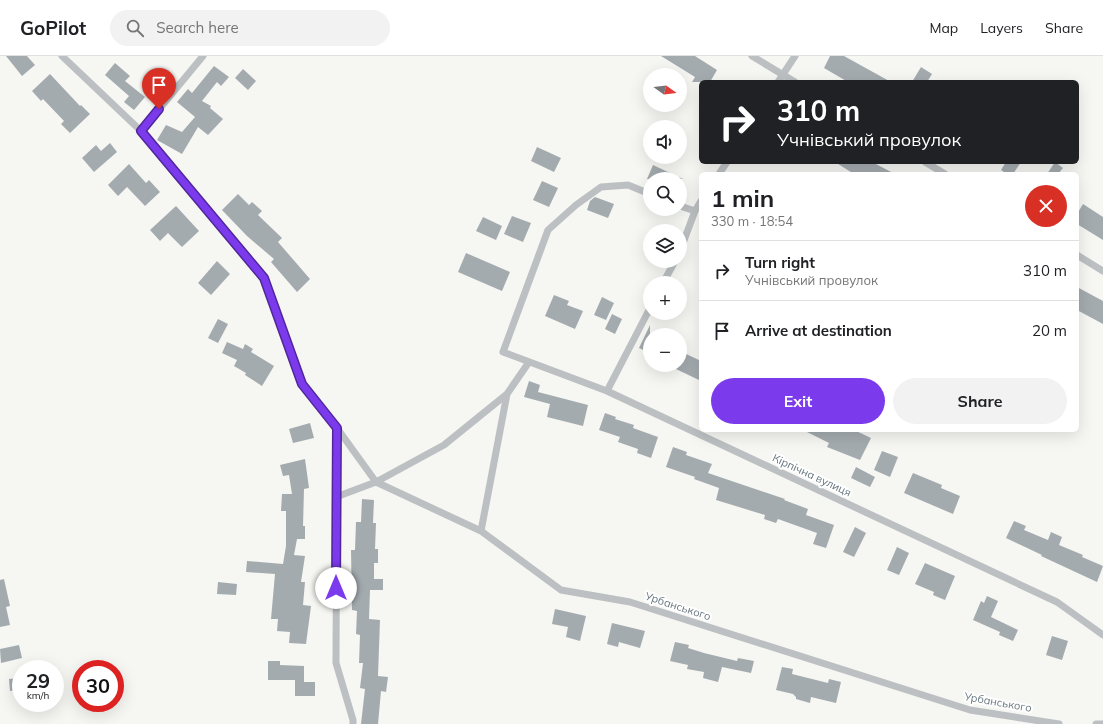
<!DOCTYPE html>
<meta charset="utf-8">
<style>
:root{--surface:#fff;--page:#f2f2f2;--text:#202124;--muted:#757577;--line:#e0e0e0;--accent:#7c3aed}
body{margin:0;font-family:Mulish,sans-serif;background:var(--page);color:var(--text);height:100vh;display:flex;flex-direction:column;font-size:15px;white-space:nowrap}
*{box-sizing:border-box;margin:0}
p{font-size:13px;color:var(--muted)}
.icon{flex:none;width:22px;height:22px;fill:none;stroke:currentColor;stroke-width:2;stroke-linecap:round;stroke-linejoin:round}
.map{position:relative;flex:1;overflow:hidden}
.sheet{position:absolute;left:699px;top:116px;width:380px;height:260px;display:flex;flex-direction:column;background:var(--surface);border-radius:6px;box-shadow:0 4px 16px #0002}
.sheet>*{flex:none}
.top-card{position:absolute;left:699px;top:24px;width:380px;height:84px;border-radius:6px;box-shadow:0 4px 16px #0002;background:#202124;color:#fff;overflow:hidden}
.needle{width:26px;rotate:105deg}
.tools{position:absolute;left:643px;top:12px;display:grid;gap:8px}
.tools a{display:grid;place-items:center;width:44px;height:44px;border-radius:50%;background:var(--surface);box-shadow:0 4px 16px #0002;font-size:20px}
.speed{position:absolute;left:12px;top:604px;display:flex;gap:8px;font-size:20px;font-weight:700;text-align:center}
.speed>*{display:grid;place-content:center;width:52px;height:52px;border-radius:50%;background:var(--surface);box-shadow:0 4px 16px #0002;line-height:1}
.speed small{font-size:10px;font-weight:400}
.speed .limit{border:6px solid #d22;background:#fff;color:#111}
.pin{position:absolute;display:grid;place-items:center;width:34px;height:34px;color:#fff;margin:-41px -17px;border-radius:50% 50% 50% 0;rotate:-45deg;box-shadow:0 0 4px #0007}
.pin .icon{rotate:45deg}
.me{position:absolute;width:44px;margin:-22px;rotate:0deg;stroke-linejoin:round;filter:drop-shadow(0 0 3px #0008)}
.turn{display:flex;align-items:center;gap:14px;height:84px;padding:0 12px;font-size:18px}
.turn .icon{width:52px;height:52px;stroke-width:2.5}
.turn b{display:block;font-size:28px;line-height:34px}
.round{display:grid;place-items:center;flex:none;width:42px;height:42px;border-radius:21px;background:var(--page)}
.summary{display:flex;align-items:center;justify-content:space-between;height:68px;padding:0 12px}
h1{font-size:24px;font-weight:700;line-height:30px}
.cta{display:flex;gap:8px;margin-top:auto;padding:8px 12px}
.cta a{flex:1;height:46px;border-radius:24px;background:var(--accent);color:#fff;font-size:16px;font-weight:700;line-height:46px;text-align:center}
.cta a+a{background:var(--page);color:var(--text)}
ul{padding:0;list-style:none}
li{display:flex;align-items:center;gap:12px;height:60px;padding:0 12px;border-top:1px solid var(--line)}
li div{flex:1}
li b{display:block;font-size:15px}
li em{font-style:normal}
header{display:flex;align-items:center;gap:24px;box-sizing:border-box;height:56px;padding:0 20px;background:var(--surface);border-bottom:1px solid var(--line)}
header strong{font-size:19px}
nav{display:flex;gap:22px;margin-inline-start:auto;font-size:14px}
.search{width:280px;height:36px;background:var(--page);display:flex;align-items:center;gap:10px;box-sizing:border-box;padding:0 14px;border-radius:22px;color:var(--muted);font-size:15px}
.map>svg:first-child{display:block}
.building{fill:#a4abaf}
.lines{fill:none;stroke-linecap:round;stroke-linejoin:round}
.minor{stroke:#bcc0c2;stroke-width:7}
.route-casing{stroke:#51269a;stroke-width:10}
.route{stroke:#7c3aed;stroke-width:7}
.labels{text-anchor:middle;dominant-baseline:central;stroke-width:4;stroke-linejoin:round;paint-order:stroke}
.street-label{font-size:11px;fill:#697880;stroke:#fff}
</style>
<header>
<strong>GoPilot</strong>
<div class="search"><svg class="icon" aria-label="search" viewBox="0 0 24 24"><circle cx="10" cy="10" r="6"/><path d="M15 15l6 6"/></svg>Search here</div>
<nav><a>Map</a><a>Layers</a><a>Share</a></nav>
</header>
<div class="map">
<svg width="1103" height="668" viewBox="0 0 1103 668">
<rect width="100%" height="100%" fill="#f6f6f3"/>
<path class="building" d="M6,0H27L35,9L22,20Z
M661,0H695L717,14L710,26H692L695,21Z
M830,0H844L891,26H848L824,12Z
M115,7L130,20L125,25L145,41L134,54L124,46L129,40L105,19Z
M214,10L229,21L221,30L217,26L202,45L211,50L210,52L223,63L208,79L198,71L182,98L157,84L166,69L182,76L195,61L177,46L188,33L192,37Z
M921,11L932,18L927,26H912Z
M243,13L256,25L248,34L235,22Z
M50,18L80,50L81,49L90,58L70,77L61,68L64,65L43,43L41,45L32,35Z
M110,87L117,96L94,116L82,102L96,89L101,95Z
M537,91L561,102L554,116L531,105Z
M835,106H872L895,118H854Z
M1006,106H1021L1013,118H1007L1001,114Z
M1055,106L1063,112L1058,118H1047Z
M129,108L146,127L149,124L160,136L145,150L127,131L118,140L108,129Z
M653,109L683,123H647Z
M542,125L558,132L549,151L533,144Z
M238,138L249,149L252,146L262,155L258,159L282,182L278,186L310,223L297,236L271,206L274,203L247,180L222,154Z
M595,141L614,148L608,162L587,154L590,145Z
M1083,148L1103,161V184L1077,168V158Z
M176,150L199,175L182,191L168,177L160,185L150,174Z
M512,160L531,167L523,186L504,178Z
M483,161L502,170L496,184L476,175Z
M466,197L510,216L502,235L458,216Z
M217,205L230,218L211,239L198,227Z
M1077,231L1103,245V268L1077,254Z
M554,239L569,245L567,249L583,255L575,273L545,260Z
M602,241L614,247L606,264L594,259Z
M612,258L622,263L615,278L605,273Z
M218,263L228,268L218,287L208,282Z
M650,269V297L639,292Z
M227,286L243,293L245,288L253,293L251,296L274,310L262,330L245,319L246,317L234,310L237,304L222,297Z
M684,297L701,305V325L676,313L680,309Z
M529,325L540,329L538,336L588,349L583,370L547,361L550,348L524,341Z
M605,357L616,361L615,363L634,369L633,372L658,381L651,402L637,397L638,393L618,386L620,381L599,374Z
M310,367L314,382L293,387L289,373Z
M803,374H854L871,382L860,404L827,391L829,387Z
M673,391L687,396L686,399L712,408L708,417L785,443L784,444L808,453L806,459L834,469L826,492L813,488L817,477L778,463L776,467L764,463L765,459L716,444L719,432L694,423L695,421L666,411Z
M882,395L898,401L890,421L874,414Z
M305,403L309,432L304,433L303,470H305V483H297L294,499L305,500L301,526H305L303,549L311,550L306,588L289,587L290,576L277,575L278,563H271L275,518L246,516L247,505L283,508L286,490V455H281L282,438H292L289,419L283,420L280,409Z
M856,411L875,421L870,431L851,422Z
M913,417L942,429L941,432L960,440L953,458L904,437Z
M362,443L374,444L373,467H376L375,493H378V507H374V523H383V534H370L369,563L380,564L378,620L388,621L386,636L381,635L378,668H361L365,633L360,632L363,607H359L360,579L356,578L357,555L352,554L351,494H355L356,466H361Z
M1014,465L1026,470L1024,474L1048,484L1051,476L1062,481L1059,489L1083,499L1082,501L1103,510L1097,526L1041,500L1042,499L1006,482Z
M855,471L866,477L854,501L843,496Z
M897,491L909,497L899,519L887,514Z
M925,507L955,520L945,544L933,539L934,536L915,528Z
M4,523L10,550L6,551L10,569L0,571V524Z
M218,526L237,528L236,539L217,538Z
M987,540L998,545L991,561L1018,574L1013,585L999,579L1000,576L973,564L981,545L984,547Z
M555,553L586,560L580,585L566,581L568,571L552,568Z
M612,567L645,575L640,592L619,586L618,591L607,588Z
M1052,580L1068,585L1062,604L1046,599Z
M675,586L689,589L688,592L704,597L737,605L738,602L754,605L751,617L722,611L718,626L703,622L704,616L687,613L688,609L670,605Z
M19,589L22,602L1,607L0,593Z
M268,605H280V609L304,610V626H315V640H295V624H268Z
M782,611L793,613L792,618L828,627L829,623L841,626L836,647L811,641L810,647L796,643V641L793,638L776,634Z
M21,622V634L10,635L9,623Z"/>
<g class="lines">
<path class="minor" d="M62,0L141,75L264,222L302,328L337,372L336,607L353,664V668
M752,0L795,26
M778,26L795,0
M141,75L203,0
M925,106L945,118
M719,118L727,106
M650,138L628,129L601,131L576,149L548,174L503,296L607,335L1057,546L1103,579
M680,150L695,155
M680,195L695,155L701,145
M1077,199L1103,215
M663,227L675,205
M607,335L650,252
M337,372L376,426L481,475L561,534L630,546L970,654L1059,668
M336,441L376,426L444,389L507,338
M481,475L507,338L529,306
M1096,668H1103"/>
</g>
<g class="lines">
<defs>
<path id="route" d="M159,53L141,75L264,222L302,328L337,372L336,532"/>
</defs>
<use href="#route" class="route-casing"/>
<use href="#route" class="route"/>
</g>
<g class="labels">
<g class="street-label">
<text transform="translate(812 419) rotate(25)">Кiрпiчна вулиця</text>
<text transform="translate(678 550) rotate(18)">Урбанського</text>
<text transform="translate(998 646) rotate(10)">Урбанського</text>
</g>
</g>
</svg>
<div class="tools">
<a><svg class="needle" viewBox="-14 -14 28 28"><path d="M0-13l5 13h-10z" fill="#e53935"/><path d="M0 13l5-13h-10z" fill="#757577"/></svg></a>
<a><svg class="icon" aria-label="sound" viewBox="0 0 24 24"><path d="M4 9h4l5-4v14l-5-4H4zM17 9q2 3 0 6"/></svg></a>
<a><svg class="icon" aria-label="search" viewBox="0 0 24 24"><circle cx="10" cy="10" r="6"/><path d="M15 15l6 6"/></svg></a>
<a><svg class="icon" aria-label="layers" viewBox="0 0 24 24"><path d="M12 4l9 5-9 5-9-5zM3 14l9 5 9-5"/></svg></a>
<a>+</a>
<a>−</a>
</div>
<div class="speed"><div>29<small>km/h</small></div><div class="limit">30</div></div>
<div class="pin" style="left:159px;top:53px;background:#d93025"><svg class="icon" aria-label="arrive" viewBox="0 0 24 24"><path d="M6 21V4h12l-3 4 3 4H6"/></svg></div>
<svg class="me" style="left:336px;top:532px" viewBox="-20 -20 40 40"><circle r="19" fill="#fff"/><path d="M0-13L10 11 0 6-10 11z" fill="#7c3aed"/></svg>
<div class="top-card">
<div class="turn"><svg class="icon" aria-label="right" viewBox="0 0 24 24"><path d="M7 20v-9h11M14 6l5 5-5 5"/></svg><div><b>310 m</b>Учнівський провулок</div></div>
</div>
<section class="sheet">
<div class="summary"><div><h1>1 min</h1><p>330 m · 18:54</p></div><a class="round" style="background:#d93025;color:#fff"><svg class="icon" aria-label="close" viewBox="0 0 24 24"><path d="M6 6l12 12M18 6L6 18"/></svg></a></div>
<ul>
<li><svg class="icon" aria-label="right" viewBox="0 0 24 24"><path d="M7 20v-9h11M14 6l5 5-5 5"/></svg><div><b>Turn right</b><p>Учнівський провулок</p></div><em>310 m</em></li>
<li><svg class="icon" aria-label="arrive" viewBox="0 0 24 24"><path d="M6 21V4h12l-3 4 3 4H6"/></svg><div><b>Arrive at destination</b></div><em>20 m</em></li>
</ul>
<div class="cta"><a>Exit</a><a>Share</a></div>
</section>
</div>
